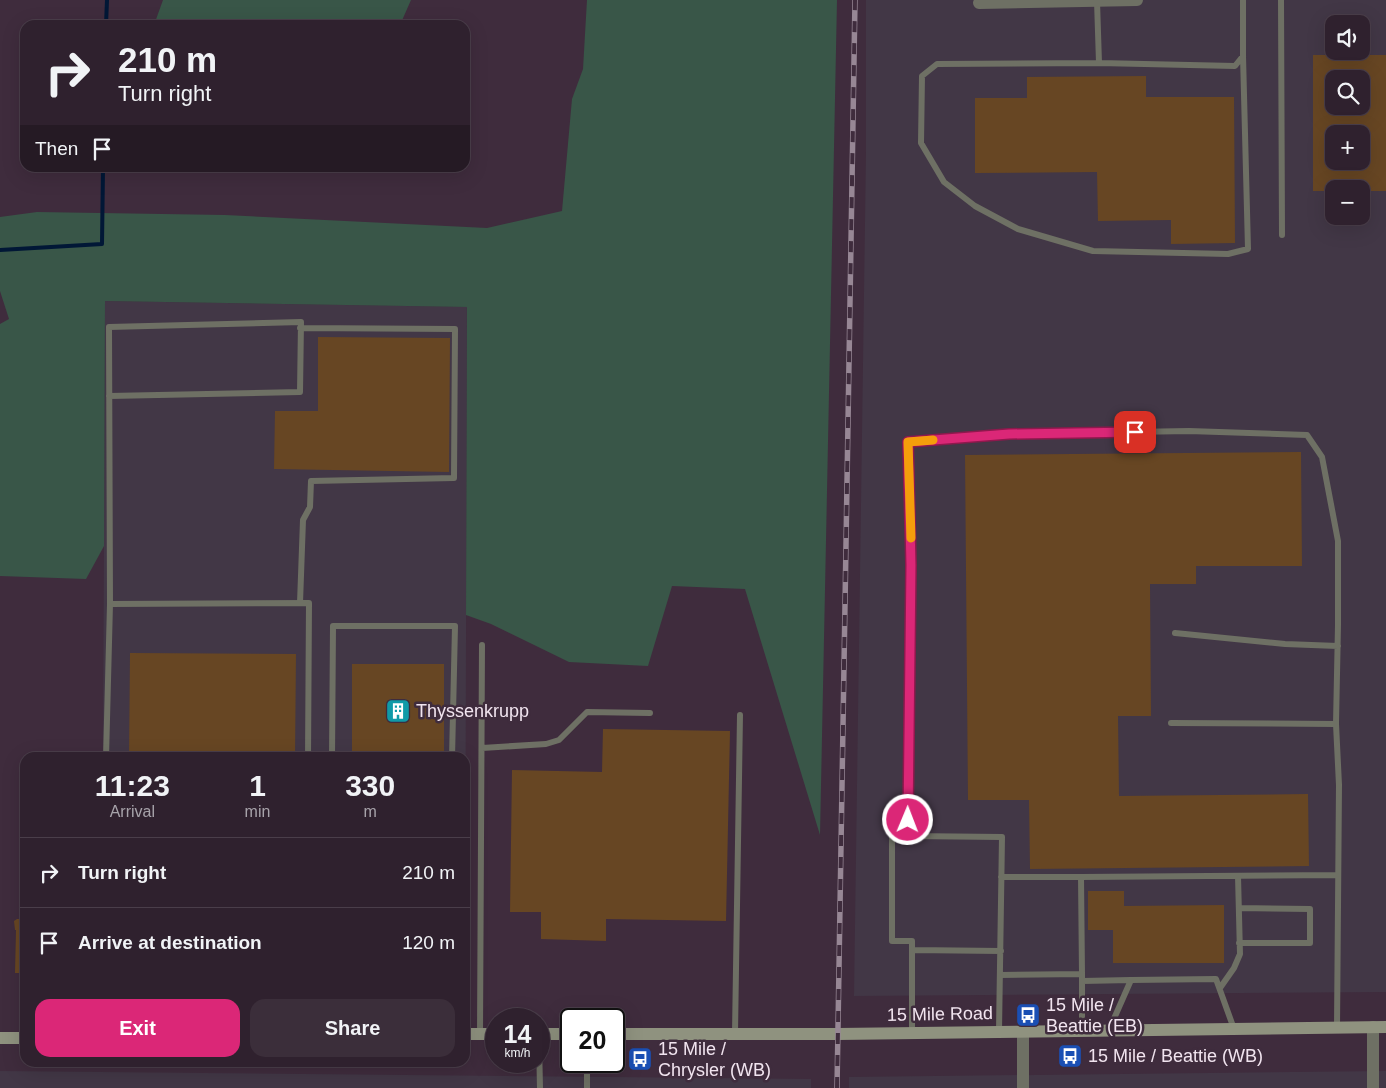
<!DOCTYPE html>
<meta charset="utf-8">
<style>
:root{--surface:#2f212e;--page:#3b2e3a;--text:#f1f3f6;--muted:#a7a3aa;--line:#4a3e4a;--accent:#db2777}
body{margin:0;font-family:Helvetica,sans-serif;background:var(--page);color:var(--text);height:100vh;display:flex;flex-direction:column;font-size:19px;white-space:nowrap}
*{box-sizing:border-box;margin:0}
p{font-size:16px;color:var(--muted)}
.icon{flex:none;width:28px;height:28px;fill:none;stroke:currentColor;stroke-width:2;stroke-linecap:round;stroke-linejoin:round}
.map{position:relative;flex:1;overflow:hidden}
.panel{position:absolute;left:20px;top:752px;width:450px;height:315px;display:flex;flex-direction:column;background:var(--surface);border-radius:15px;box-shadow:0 5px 20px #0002,0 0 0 1px var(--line)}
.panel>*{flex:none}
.guide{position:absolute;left:20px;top:20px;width:450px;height:152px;border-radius:15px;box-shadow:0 5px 20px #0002,0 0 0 1px var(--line);background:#2f212e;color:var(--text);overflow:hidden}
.controls{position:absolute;left:1325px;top:15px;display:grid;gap:10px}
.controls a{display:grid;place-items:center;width:45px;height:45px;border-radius:10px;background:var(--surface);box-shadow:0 5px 20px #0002,0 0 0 1px var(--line);font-size:25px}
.speed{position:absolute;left:485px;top:1008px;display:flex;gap:10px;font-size:25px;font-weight:700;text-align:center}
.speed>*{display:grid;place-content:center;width:65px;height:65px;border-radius:50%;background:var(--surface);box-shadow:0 5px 20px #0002,0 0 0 1px var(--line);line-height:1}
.speed small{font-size:12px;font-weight:400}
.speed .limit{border:2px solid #111;border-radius:8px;background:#fff;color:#111}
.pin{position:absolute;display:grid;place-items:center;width:42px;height:42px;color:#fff;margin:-21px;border-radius:10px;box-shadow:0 2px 8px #0006}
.me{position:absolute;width:55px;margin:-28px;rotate:1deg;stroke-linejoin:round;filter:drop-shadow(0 0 4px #0008)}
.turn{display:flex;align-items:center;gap:18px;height:105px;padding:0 15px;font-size:22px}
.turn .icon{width:65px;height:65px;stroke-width:2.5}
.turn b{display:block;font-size:35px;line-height:42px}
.then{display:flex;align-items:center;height:48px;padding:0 15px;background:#0003;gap:10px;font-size:19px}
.eta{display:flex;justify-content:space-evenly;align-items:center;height:85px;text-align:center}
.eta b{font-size:30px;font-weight:600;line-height:35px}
.primary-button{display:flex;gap:10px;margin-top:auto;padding:10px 15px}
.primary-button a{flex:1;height:58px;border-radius:15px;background:var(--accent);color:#fff;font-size:20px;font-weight:600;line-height:58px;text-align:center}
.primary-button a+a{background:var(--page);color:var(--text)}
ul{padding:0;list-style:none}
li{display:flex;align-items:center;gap:15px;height:70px;padding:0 15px;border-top:1px solid var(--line)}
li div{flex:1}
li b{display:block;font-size:19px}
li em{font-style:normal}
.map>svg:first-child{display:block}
.industrial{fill:#423746;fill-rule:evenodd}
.green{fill:#395648}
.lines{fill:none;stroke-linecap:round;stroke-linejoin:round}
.stream{stroke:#011736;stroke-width:4}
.building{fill:#674623;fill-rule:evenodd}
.service{stroke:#6e7064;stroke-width:6}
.minor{stroke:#6e7064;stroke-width:12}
.secondary{stroke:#8f927f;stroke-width:12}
.rail-casing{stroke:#978795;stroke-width:5.5}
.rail{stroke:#3f2c3d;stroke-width:4;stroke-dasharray:11;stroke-linecap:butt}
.route-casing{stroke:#8e194d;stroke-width:12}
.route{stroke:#db2777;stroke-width:9}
.slow{stroke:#f59e0b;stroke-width:9}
.labels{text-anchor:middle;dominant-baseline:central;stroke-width:5;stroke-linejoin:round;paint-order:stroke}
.poi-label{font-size:18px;fill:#f1e4ef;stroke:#3f2c3d;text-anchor:start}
.street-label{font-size:18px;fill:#f1e4ef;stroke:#3f2c3d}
</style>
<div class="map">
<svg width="1386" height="1088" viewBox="0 0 1386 1088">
<rect width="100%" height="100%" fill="#3f2c3d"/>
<path class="industrial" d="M866,0H1386V992L854,996L866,152ZM1334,24H1361V51H1334ZM1334,79H1361V106H1334ZM1334,134H1361V161H1334ZM1334,189H1361V216H1334Z
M105,301L467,307L465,978V758H103Z
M0,1071L811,1079V1088H0Z
M1386,1071V1088H849V1077Z"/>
<path class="green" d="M163,0H411L400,25H154Z
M587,0H837L820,835L745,589L672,586L648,666L569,662L491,624L466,615L467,307L105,301L104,546L86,579L0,576V324L9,319L0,291V217L37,212L225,215L487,228L562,211L572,99L583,69Z"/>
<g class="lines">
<path class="stream" d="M106,25L107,0
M0,250L102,244L103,168"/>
</g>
<path class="building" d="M1313,55H1386V191H1361V189H1334V191H1313ZM1334,79H1361V106H1334ZM1334,134H1361V161H1334Z
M1146,76V97H1234L1235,243L1171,244V220L1098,221L1097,172L975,173V98H1027V77Z
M318,337L450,338L449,472L274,469L275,411H318Z
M1301,452L1302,566H1196V584H1150L1151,716H1118L1119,796L1308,794L1309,866L1030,869L1029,800H968L965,455Z
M130,653L296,654L295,758H129Z
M352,664H444V758H352Z
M603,729L730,731L726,921L606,919V941L541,939V912H510L512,770L602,772Z
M1088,891H1124V906L1224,905V963H1113V930H1088Z
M17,919H25V973H15L16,930H15L14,921Z"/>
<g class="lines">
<path class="service" d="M1281,0L1282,235
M1097,1L1099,63
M1243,56L1235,66L1099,63L937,64L922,76L921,143L944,182L975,206L1018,229L1093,251L1228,254L1248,249L1243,56V0
M109,396L300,392L301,322L109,327L110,604
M300,603L303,520L310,507L311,481L454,478L455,329L300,328
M1175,633L1285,644L1338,646
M1171,723L1336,724L1339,785L1337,1027
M482,748L546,744L559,740L587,712L650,713
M106,758L110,604L309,603L308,758
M332,758L333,626H455L452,758
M908,836L892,835V941H912V1032
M1001,877H1081L1082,974
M1081,877L1338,875
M1239,908L1310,909V943H1239
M912,950L1001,951
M1000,975L1082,974V1030
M1082,981L1131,980
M1220,988L1234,968L1240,954L1238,876
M1109,1030L1131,980L1216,979L1234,1029
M999,1031L1002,837L908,836L911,565L908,441L1009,434L1189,431L1307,435L1322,457L1338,541V625L1336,724
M735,1033L740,715
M480,1034L482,645
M539,1042L540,1088
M587,1088V1061"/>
<path class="minor" d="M979,3L1137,0
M1023,1088V1030
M1373,1088V1027"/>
<path class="secondary" d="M465,1034H496
M539,1034H571
M614,1034H838L1386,1027
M0,1038H25"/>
<defs>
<path id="rail" d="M837,1088L855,0"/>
</defs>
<use href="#rail" class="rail-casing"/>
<use href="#rail" class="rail"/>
</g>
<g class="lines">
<defs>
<path id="route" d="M908,820L911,565L908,442L1009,434L1135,432"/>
</defs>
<use href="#route" class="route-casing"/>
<use href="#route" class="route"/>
<path class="slow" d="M911,538L908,442L933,440"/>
</g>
<defs>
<symbol id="building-square" viewBox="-11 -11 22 22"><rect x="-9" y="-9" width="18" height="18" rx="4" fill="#0f9aa8" stroke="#3f2c3d"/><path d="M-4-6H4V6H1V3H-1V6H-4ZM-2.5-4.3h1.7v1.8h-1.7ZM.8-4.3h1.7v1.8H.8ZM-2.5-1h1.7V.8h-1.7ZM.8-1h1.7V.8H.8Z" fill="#fff"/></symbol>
<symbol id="bus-square" viewBox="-11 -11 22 22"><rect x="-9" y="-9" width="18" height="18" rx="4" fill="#1a4fb4" stroke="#3f2c3d"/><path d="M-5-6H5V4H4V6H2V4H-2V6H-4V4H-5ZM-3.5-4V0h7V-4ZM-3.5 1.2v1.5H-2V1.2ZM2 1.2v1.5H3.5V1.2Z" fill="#fff"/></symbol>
</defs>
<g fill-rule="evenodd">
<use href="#building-square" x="384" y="697" width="28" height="28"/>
<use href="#bus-square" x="1014" y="1001" width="28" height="28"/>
<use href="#bus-square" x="1056" y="1042" width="28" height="28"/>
<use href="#bus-square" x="626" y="1045" width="28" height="28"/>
</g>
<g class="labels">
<g class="poi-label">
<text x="416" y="711">Thyssenkrupp</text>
<text x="1046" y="1005">15 Mile /<tspan x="1046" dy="21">Beattie (EB)</tspan></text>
<text x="658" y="1049">15 Mile /<tspan x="658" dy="21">Chrysler (WB)</tspan></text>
<text x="1088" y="1056">15 Mile / Beattie (WB)</text>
</g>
<g class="street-label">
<text transform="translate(940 1014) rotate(-1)">15 Mile Road</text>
</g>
</g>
</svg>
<div class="controls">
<a><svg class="icon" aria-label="sound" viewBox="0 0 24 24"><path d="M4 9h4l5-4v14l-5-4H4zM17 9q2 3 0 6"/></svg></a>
<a><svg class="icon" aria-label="search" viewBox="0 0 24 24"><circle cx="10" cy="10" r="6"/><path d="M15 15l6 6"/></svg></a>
<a>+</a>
<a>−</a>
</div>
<div class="speed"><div>14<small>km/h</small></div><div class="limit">20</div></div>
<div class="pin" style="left:1135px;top:432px;background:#d93025"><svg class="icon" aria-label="arrive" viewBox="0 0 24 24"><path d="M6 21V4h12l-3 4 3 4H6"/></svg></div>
<svg class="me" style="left:908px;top:820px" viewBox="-20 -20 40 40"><circle r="17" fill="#db2777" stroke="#fff" stroke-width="3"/><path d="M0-11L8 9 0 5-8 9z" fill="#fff"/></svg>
<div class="guide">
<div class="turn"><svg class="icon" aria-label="right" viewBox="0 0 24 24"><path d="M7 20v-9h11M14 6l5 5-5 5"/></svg><div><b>210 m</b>Turn right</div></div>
<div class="then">Then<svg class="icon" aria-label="arrive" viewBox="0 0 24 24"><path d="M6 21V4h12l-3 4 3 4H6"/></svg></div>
</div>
<section class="panel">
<div class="eta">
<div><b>11:23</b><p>Arrival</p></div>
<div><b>1</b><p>min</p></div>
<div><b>330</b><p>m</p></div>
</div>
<ul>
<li><svg class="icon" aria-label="right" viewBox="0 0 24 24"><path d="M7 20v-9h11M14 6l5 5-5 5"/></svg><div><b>Turn right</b></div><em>210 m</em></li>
<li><svg class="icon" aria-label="arrive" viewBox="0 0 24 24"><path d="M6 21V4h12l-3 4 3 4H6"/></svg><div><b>Arrive at destination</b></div><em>120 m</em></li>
</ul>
<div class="primary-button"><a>Exit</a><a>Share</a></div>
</section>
</div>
